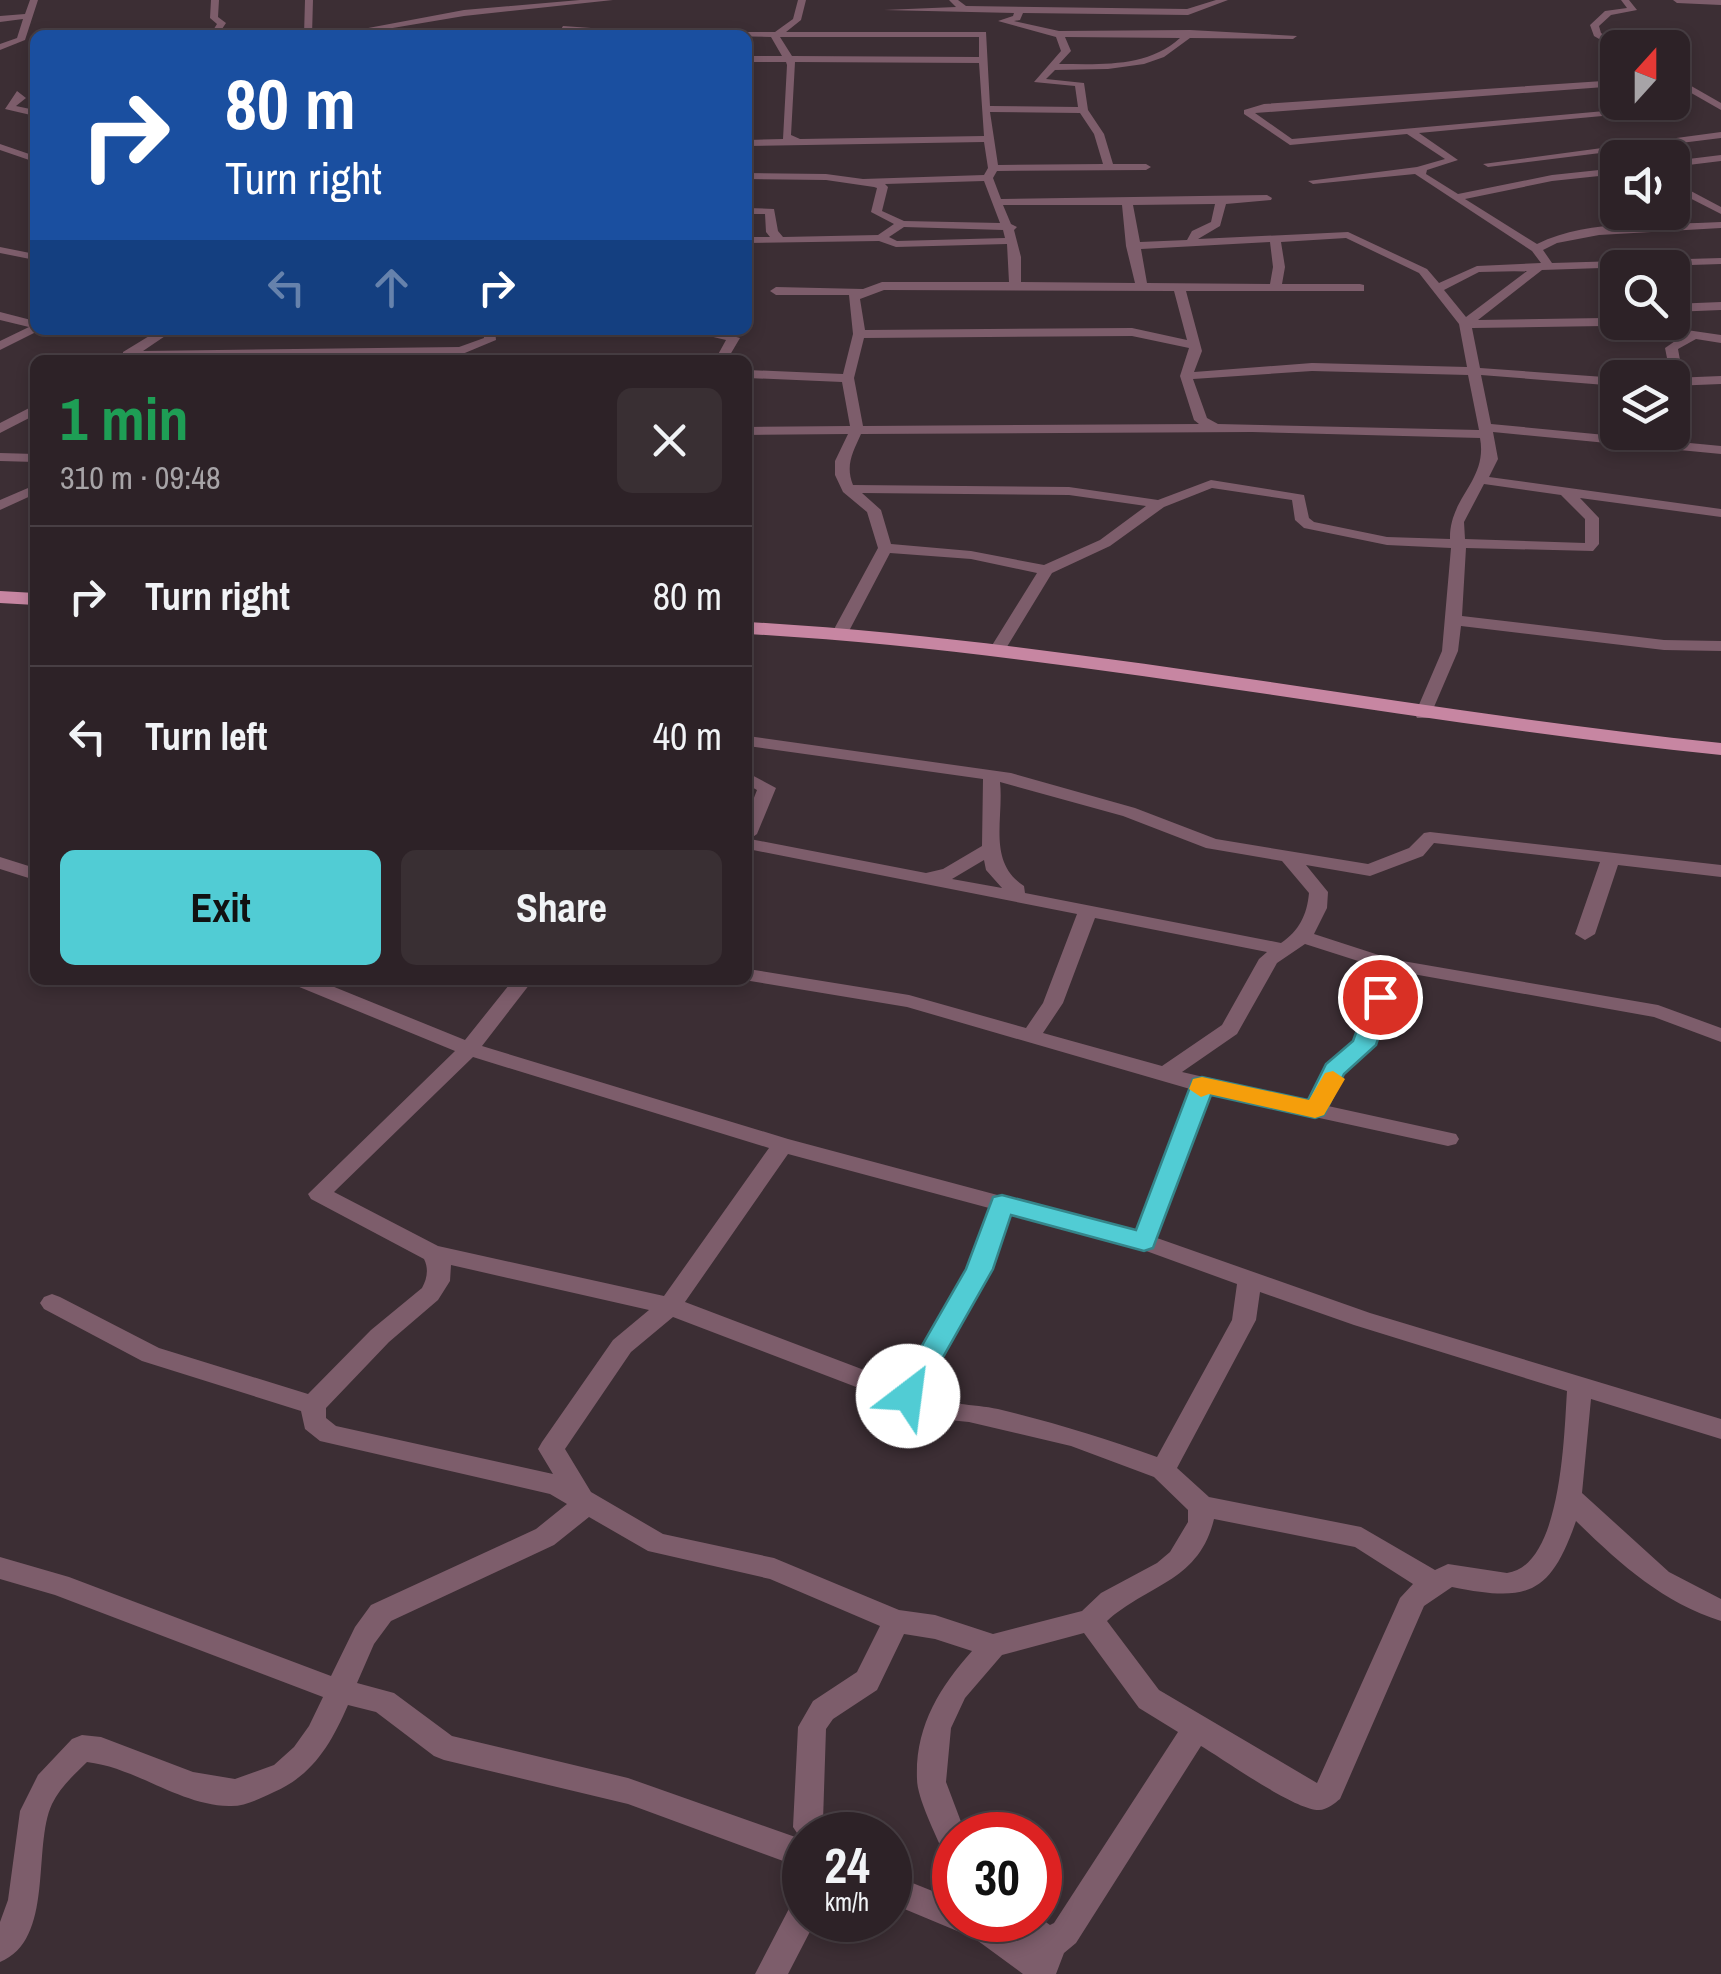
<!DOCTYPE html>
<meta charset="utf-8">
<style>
:root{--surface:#2d2227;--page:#392f33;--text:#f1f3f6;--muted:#a7a4a7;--line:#483f44;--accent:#51ccd4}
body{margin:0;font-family:"Archivo Narrow",sans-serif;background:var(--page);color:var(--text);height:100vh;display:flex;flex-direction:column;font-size:38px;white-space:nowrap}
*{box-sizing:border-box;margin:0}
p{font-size:32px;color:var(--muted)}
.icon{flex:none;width:55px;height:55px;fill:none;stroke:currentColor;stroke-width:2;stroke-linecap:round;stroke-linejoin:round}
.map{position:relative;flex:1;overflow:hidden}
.details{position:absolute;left:30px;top:355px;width:722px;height:630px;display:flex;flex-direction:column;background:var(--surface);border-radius:15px;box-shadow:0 5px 15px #0003,0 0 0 2px var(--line)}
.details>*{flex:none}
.top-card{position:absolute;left:30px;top:30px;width:722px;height:305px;border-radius:15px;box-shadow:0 5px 15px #0003,0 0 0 2px var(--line);background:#1a4fa0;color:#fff;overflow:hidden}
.needle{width:65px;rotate:21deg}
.controls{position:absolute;left:1600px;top:30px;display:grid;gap:20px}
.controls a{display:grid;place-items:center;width:90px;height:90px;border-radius:15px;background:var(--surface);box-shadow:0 5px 15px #0003,0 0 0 2px var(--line);font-size:50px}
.speed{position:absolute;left:782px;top:1812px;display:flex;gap:20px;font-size:50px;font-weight:700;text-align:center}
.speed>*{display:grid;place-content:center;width:130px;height:130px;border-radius:50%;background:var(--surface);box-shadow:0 5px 15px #0003,0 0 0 2px var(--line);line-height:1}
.speed small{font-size:25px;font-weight:400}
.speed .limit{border:15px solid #d22;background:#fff;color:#111}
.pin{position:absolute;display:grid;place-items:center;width:85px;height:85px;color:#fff;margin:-42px;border:5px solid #fff;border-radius:50%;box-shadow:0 2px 10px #0007}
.me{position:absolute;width:110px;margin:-55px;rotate:30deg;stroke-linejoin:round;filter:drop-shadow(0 0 8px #0008)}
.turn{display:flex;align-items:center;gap:35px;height:210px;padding:0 30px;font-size:45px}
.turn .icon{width:130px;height:130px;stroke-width:2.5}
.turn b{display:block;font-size:70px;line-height:85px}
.lanes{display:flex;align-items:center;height:95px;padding:0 30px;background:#0003;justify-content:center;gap:50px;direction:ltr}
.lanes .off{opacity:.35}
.round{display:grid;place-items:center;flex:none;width:105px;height:105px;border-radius:15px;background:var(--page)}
.headline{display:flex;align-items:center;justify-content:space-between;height:170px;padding:0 30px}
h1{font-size:60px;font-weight:700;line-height:75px;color:#1e9e55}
.primary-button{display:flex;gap:20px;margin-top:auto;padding:20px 30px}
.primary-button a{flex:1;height:115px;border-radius:15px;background:var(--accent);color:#111;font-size:40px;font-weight:700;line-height:115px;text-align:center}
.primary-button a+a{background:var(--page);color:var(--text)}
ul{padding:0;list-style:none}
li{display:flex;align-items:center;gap:30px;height:140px;padding:0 30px;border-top:2px solid var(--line)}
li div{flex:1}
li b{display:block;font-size:38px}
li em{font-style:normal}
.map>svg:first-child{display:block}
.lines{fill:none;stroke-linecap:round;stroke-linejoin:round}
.minor{fill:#7d5d6b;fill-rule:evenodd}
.major{fill:#c786a2;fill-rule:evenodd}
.route{fill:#51ccd4;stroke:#35858a;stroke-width:2.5}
.slow{fill:#f59e0b}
</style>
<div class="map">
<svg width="1721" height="1974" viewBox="0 0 1721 1974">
<rect width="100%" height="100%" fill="#3c2e34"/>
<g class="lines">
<path class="minor" d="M30,0H38L25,40L0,50V44L17,38L23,19L0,22V16L25,14Z
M211,0H219L218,17L226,23L218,35H210L217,24L210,18Z
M305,0H313L312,35H304Z
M580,0H613L464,16L351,35H331L464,10Z
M798,0H806L801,20L786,32H986L990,106L1078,107L1075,86L1034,82L1061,51L1056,37L998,21L1013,16L1014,13L884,10L956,7L949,0H958L966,6L1187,9L1216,0H1228L1188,15L1023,13L1020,20L1014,21L1059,31L1190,30L1297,36L1293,39L1190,38L1164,57L1144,64L1108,69L1055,70L1046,79L1084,83L1088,110L1104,134L1113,164H1146L1151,167L1146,170L997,171L993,178L1001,199L1267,195L1272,198L1271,200L1226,204L1220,226L1198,239L1348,232L1427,269L1439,283L1477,266L1541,263L1532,251L1415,174L1313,184L1308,181L1417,167L1445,159L1407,134L1290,145L1244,114V110L1264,104L1618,80V86L1255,113L1292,139L1627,109L1624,114L1419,133L1458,160L1427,170L1426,174L1458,194L1552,175L1618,168V174L1552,181L1465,199L1537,244C1592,217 1661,226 1721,222V228L1599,235L1557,243L1543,250L1552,263L1721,258V264L1542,270L1478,320L1604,318L1721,335V343L1696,339L1678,349L1680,360L1666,368L1672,378H1659L1652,367L1667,358L1665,348L1681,337L1604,326L1472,328L1480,368L1618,378V386L1481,375L1491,424L1721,446V454L1493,432L1498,459L1489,477L1721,509V517L1580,498L1599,518V544L1593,551L1466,548L1462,616L1664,640L1721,641V651L1664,650L1461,626L1458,651L1431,714L1429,718H1417L1415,714L1442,651L1451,548L1387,545L1304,528L1295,520L1292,500L1212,488L1164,507L1110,546L1052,573L1005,650L999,652L991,647L1037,573L971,559L890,553L849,631L847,634H835L833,631L878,548L867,512L843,492L835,475V461L848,434L748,435V427L850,426L842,382L748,378V370L843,374L853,334L849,295H776L770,291L776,287L863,289L882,282H1009L1007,244L896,247L879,241L748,243V237H770L766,232L765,214H748V208L774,209L778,231L783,237L878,235L894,224L871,212L877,188L874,187L826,180L748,179V173L826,174L863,179L984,175L988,168L984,142L748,146V140L783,139L787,65L786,62H748V56H782L771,37L672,35L676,32H775L793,19ZM780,37H979V57L792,56ZM1065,37L1180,38C1147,68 1101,64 1059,64L1071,51ZM795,62L979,63L984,136L800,139L791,135ZM990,112L1080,113L1094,134L1103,164L998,165ZM984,181L1000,223L904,221L882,211L888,187L885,184ZM1215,204L1211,222L1192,231L1187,240L1140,242L1133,205ZM1003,205H1122L1126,246L1135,283L1021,282V257L1014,230L1017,227L1011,224ZM904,227L1003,230L1005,238L897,241L889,237ZM1346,238L1419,273L1459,324L1467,367L1312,363L1194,372L1202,351L1186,291H1364V285L1360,284H1282L1285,267L1281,242ZM1270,242L1273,267L1270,284L1147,283L1141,249ZM1527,271L1466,317L1444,290L1479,272ZM884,290L1174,291L1187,340L1132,328L865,330L860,299ZM1132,336L1189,348L1180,376L1194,420L1199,424L863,426L854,378L864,338ZM1312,371L1468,375L1479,430L1218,424L1207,418L1193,379ZM1252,432L1480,438C1488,481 1449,497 1450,539L1387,537L1314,522L1309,518L1304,495L1211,480L1158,500L1069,487L853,485C845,465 853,452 861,434ZM1484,484L1561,495L1585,519V543L1465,539L1464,522ZM862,493L1069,495L1146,506L1100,540L1044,565L971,551L891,544L881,510Z
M1621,0H1629L1637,10L1611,15L1599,26L1601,33L1623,48H1618V50L1594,36L1590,25L1605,11L1627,8Z
M1673,0H1721V5L1677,3Z
M563,26L647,32L651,35L560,31Z
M1672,75L1721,103V110L1672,82Z
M17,91L26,98L16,106L35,110V116L5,109Z
M1721,132V138L1488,167L1483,164Z
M0,144L35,156V162L0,150Z
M1721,155V161L1672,167V161Z
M1672,181L1721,207V214L1672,189Z
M0,247L35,254V260L0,253Z
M1721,302V310L1672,312V304Z
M0,312L35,321V330H40L0,350V341L29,327L0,320Z
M159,330H174L143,351L459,347L484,338L483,330H495L496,340L460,355L123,358V352Z
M684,330H710L740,338L727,360H715L726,340Z
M1721,376V384L1672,386V378Z
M35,405V415L0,433V423Z
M0,453L35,454V462L0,461Z
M35,485V494L0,510V500Z
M748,736L1011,773L1135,808L1216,839L1368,864L1409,848L1424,833L1430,832L1721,865V877L1618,865L1595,934L1585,940L1575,934L1600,862L1434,843L1423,856L1370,876L1306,865L1328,892L1327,908L1314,934L1391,959L1658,1005L1721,1028V1042L1654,1017L1396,971L1382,1031L1371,1050L1343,1073L1328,1106L1456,1134L1459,1139L1456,1144L1448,1146L1209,1094L1157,1238L1370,1313L1721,1419V1439L1591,1399L1582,1493L1669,1572L1721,1599V1621C1662,1602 1620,1564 1576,1521C1550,1596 1527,1602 1452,1587L1424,1606L1340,1799C1335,1803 1327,1810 1319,1810C1294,1810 1225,1760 1201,1746L1076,1943L1064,1953L1056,1974H1023L974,1938L890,1903V1874L955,1900V1920L1040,1918L1050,1925L1054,1923L1178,1732L1139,1708L1084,1633L1002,1655L965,1698L951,1728L946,1782L966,1835H955V1858L944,1854C936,1835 917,1798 917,1779C915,1727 939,1688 972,1651L935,1639L904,1634L877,1690L833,1719L826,1729L823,1821L832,1835H805V1869L628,1804L444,1760L434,1756L376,1712L348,1705C331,1744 313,1775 274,1792C261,1798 244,1807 229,1806C179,1805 137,1768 87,1762C75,1774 60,1787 52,1804C32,1847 55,1940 0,1962V1922L8,1900L20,1811L38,1775L72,1739L82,1735L101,1737L193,1772L235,1779L274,1765L294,1747L309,1726L323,1697L55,1595L0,1579V1557L69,1577L331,1676L355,1627L371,1605L536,1529L567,1504L550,1494L320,1441L305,1429L301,1411L142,1361L44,1309L40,1303L44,1297L52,1294L60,1297L159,1348L308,1394L371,1330L422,1288C427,1279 429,1269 424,1259L311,1199L308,1194L455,1051L292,984L289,980H317L465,1040L513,980H533L482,1046L788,1139L1136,1232L1190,1089L907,1007L744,980H748V969L909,995L1026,1028L1043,1003L1077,914L748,849V813L757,790L748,785V773L776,788L757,834L750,839L926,873L943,869L982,846L983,779L748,746ZM1000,782L1123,816L1206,848L1282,861L1309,893C1307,915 1299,931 1281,943L1025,893L1024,886C987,862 1004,819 1000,782ZM984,860L986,870L1002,888L952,879ZM1095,918L1267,952L1259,959L1222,1025L1162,1066L1043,1033L1063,1003ZM1305,944L1377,967L1362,1031L1356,1041L1327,1064L1308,1101L1182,1072L1237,1034L1277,963ZM473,1057L769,1148L664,1296L438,1246L334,1192ZM788,1154L989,1208L968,1269L901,1384L685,1302ZM1010,1214L1138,1248L1237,1284L1232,1320L1157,1457C1104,1438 1053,1422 998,1409C974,1404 943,1405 921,1393L992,1269ZM451,1265L649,1310L613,1340L542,1442L538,1449L553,1474L336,1426L326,1418V1408L389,1342L438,1300L450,1281ZM1260,1292L1354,1325L1567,1391C1564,1434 1562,1566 1507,1573L1448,1564L1435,1570L1361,1527L1209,1497L1177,1468L1256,1320ZM673,1317L898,1403L928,1418L969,1422L1071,1446L1154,1477L1188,1510V1522L1170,1552L1157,1563L1101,1593L1082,1611L993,1634L935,1615L899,1610L774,1558L663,1534L591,1492L565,1449L631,1352ZM589,1517L648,1551L770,1579L880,1626L857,1672L813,1701L798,1727L793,1827L801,1839L628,1778L452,1736L394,1693L357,1683L374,1644L391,1621L554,1545ZM1214,1519L1355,1547L1413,1584L1400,1598L1317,1783L1159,1690L1107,1621C1148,1584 1199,1582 1214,1519Z
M0,857L35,868V880L0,869Z
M805,1894V1920H816L788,1974H755L794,1899Z"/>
<path class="major" d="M0,591L35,593V605L0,603Z
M748,622C1075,641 1395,709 1721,743V755C1395,722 1075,653 748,634Z"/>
</g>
<path class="route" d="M1380,990L1392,997L1376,1045L1344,1074L1324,1115L1315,1118L1211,1095L1153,1248L1144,1251L1011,1215L993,1269L917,1403H898L893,1396L966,1269L993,1197L1002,1195L1136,1230L1193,1079L1202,1077L1308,1100L1326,1064L1353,1041L1369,997Z"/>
<path class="slow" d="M1333,1071L1345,1079L1324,1115L1315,1118L1209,1094L1201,1097L1189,1089L1193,1079L1202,1077L1309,1100L1325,1073Z"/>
</svg>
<div class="controls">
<a><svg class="needle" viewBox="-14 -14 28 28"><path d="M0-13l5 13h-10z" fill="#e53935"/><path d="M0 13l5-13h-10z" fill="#a7a4a7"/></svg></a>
<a><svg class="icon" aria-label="sound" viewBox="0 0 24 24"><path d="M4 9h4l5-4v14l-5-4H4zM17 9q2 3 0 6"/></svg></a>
<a><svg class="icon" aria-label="search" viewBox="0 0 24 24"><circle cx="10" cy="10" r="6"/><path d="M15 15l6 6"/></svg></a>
<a><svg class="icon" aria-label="layers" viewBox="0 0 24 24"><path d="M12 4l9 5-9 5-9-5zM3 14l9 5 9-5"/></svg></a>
</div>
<div class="speed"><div>24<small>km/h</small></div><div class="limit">30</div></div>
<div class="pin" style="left:1380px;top:997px;background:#d93025"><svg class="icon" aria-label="arrive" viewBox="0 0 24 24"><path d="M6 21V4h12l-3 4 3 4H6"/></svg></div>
<svg class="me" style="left:908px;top:1396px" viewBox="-20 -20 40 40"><circle r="19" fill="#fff"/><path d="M0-13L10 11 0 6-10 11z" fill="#51ccd4"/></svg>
<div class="top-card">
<div class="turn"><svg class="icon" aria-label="right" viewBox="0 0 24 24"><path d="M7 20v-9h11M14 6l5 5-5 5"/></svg><div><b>80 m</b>Turn right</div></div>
<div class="lanes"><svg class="icon off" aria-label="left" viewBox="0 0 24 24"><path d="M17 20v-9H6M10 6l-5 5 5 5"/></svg><svg class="icon off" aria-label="ahead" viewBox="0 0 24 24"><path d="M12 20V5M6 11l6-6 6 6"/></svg><svg class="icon" aria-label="right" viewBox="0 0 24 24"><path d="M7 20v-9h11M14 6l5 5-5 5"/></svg></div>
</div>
<section class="details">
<div class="headline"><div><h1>1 min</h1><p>310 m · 09:48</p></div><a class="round"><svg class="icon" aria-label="close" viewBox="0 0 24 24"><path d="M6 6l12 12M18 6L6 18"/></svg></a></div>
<ul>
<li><svg class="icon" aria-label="right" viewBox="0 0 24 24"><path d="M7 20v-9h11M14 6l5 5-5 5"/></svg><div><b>Turn right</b></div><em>80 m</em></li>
<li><svg class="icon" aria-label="left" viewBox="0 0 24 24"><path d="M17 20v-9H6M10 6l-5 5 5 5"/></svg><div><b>Turn left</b></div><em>40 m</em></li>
</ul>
<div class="primary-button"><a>Exit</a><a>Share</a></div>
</section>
</div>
